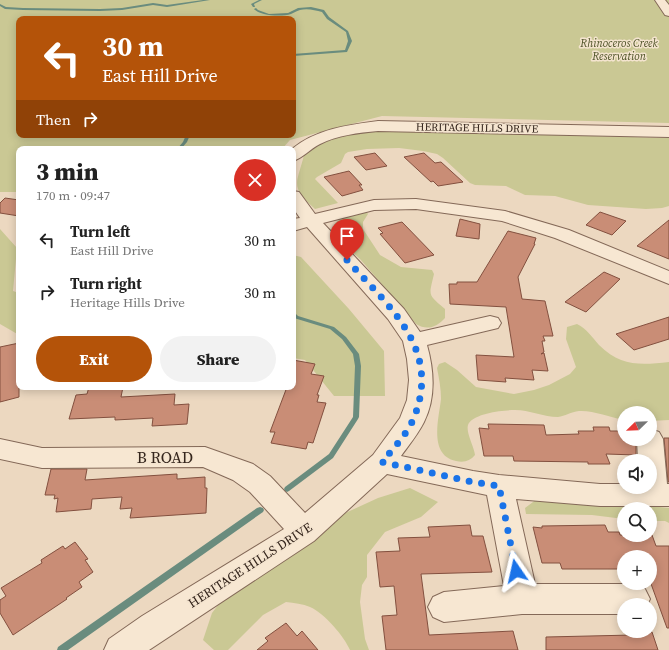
<!DOCTYPE html>
<meta charset="utf-8">
<style>
:root{--surface:#fff;--page:#f2f2f2;--text:#222;--muted:#767676;--accent:#b45309}
body{margin:0;font-family:"Source Serif 4",serif;background:var(--page);color:var(--text);height:100vh;display:flex;flex-direction:column;font-size:15px;white-space:nowrap}
*{box-sizing:border-box;margin:0}
p{font-size:13px;color:var(--muted)}
.icon{flex:none;width:22px;height:22px;fill:none;stroke:currentColor;stroke-width:2;stroke-linecap:round;stroke-linejoin:round}
.map{position:relative;flex:1;overflow:hidden}
.sheet{position:absolute;left:16px;top:146px;width:280px;height:244px;display:flex;flex-direction:column;background:var(--surface);border-radius:8px;box-shadow:0 2px 10px #0003}
.sheet>*{flex:none}
.top-card{position:absolute;left:16px;top:16px;width:280px;height:122px;border-radius:8px;box-shadow:0 2px 10px #0003;background:#b45309;color:#fff;overflow:hidden}
.needle{width:26px;rotate:247deg}
.tools{position:absolute;left:617px;top:406px;display:grid;gap:8px}
.tools a{display:grid;place-items:center;width:40px;height:40px;border-radius:50%;background:var(--surface);box-shadow:0 2px 10px #0003;font-size:20px}
.pin{position:absolute;display:grid;place-items:center;width:34px;height:34px;color:#fff;margin:-41px -17px;border-radius:50% 50% 50% 0;rotate:-45deg;box-shadow:0 0 4px #0007}
.pin .icon{rotate:45deg}
.me{position:absolute;width:44px;margin:-22px;rotate:349deg;stroke-linejoin:round;filter:drop-shadow(0 0 3px #0008)}
.turn{display:flex;align-items:center;gap:14px;height:84px;padding:0 20px;font-size:18px}
.turn .icon{width:52px;height:52px;stroke-width:2.5}
.turn b{display:block;font-size:28px;line-height:34px}
.then{display:flex;align-items:center;height:38px;padding:0 20px;background:#0003;gap:8px;font-size:15px}
.round{display:grid;place-items:center;flex:none;width:42px;height:42px;border-radius:21px;background:var(--page)}
.overview{display:flex;align-items:center;justify-content:space-between;height:68px;padding:0 20px}
h1{font-size:24px;font-weight:800;line-height:30px}
.button{display:flex;gap:8px;margin-top:auto;padding:8px 20px}
.button a{flex:1;height:46px;border-radius:24px;background:var(--accent);color:#fff;font-size:16px;font-weight:800;line-height:46px;text-align:center}
.button a+a{background:var(--page);color:var(--text)}
ul{padding:0;list-style:none}
li{display:flex;align-items:center;gap:12px;height:52px;padding:0 20px}
li div{flex:1}
li b{display:block;font-size:15px}
li em{font-style:normal}
.map>svg:first-child{display:block}
.green{fill:#cac894;fill-rule:evenodd}
.lines{fill:none;stroke-linecap:round;stroke-linejoin:round}
.stream{fill:#6a8c7e;fill-rule:evenodd}
.building{fill:#c98d76;stroke:#83503f}
.minor-casing{stroke:#846958;stroke-width:2}
.minor{fill:#f7e7d2;fill-rule:evenodd}
.route{stroke:#1a73e8;stroke-width:7;stroke-dasharray:0 12.6}
.labels{text-anchor:middle;dominant-baseline:central;stroke-width:3;stroke-linejoin:round;paint-order:stroke}
.far-park-label{font-size:11px;font-style:italic;fill:#4b5024;stroke:#f4e4cf}
.far-street-label{font-size:11px;fill:#34251c;stroke:#f4e4cf}
.street-label{font-size:13px;fill:#34251c;stroke:#f4e4cf}
.near-street-label{font-size:16px;fill:#34251c;stroke:#f4e4cf}
</style>
<div class="map">
<svg width="669" height="650" viewBox="0 0 669 650">
<rect width="100%" height="100%" fill="#ecd8c0"/>
<path class="green" d="M0,0H669V123L382,116L290,140L282,149H19V192H0ZM19,19H293V135H19Z
M400,131L669,138V206L662,208L646,209L588,205L555,196L525,195L506,186L475,185L470,183L443,158L437,154L423,151L399,148L367,149L348,152L345,154L341,163L317,177L315,179L338,203L315,209C289,186 297,184 304,155C316,134 378,131 400,131Z
M366,211L368,214L363,222V229L380,255L401,267L432,270L434,274C429,296 427,294 445,309V318C437,327 427,331 416,324L360,259L337,238L334,225C342,215 354,213 366,211Z
M0,229L17,248L13,291L19,293V335L0,324Z
M293,255L301,257L349,309L384,351L385,396H334L305,360L293,358Z
M577,324C587,329 592,337 599,345C621,367 641,365 669,362V420L650,421V413H624V420C610,417 592,410 579,411C571,412 565,416 558,417C544,417 529,410 515,410C503,410 476,413 469,423C464,430 474,446 475,455C470,461 464,463 456,461C428,455 439,418 441,399C441,389 439,378 437,368L439,364L445,362L457,370L476,387L514,394L534,390L549,385L570,374L576,367L566,339L567,327Z
M410,488L438,502L421,517L385,532L367,555V577L362,585L360,602L365,639L369,650H350C344,636 324,613 310,607C303,604 294,603 286,602L263,615L228,650H214L203,640L212,613L228,592L304,532L378,498Z
M537,499L595,500L669,508V523L665,521H650V509H624V519L592,515L526,514L525,508Z"/>
<g class="lines">
<path class="stream" d="M203,0H210L167,7L153,5L122,10L100,11L23,10L5,9L0,6V4L6,7L23,8L100,9L122,8L153,3L167,5Z
M259,0H262L254,4L255,7H253L251,4Z
M311,7L324,10L329,17L348,31L352,41L347,52L293,56V54L345,50L348,41L346,32L327,19L322,12C315,10 307,8 300,10C296,11 294,13 291,14C282,17 260,16 254,9L256,8L258,10L269,14L288,13L298,8Z
M186,135H190L187,142L181,149H177L183,142Z
M293,312L295,313L298,316L334,327L346,337L359,354L361,366L359,417L358,419L333,458L289,491L287,492L285,491L284,489L285,487L329,454L353,417L355,366L353,354L342,339L330,329L294,318L293,317Z
M260,507L263,508L264,510L263,512L68,650H57L58,647L257,508Z"/>
</g>
<path class="building" d="M375,153L387,166L366,170L354,157Z
M424,153L435,163L441,162L463,182L438,186L433,181L431,182L404,157Z
M349,171L362,185H359L363,190L342,196L324,177Z
M5,198L19,200V216L0,213V203Z
M600,212L626,221L612,235L586,225Z
M460,219L480,224L479,239L456,236Z
M669,220V259L637,246Z
M402,222L434,255L405,263L380,234L383,233L378,228Z
M508,231L536,238L534,244H535L518,277L522,299L545,301L553,336H543L545,341H542L544,352L541,354L544,353L548,371L532,370L534,380L505,378L506,382L478,380L476,355L514,357L506,307L450,304L449,284H457V282H477Z
M604,272L620,279L586,312L565,302Z
M669,317V339L634,350L616,334Z
M19,343V397L0,402V347Z
M293,360L315,364L311,374L324,376L317,395H319L317,402L326,403L313,443L308,442L306,449L271,443L275,432H270L287,387H293Z
M89,387H123L121,397L175,394L174,405L189,404L187,424L152,426L153,418L115,420V417L69,419L76,395L87,394Z
M488,424L544,425L546,435L579,434L578,431H594L593,427H609L610,431H624V439H636V455L606,454L610,464H588V462L514,461L513,456H484L479,428L489,429Z
M664,438H669V482H668Z
M51,469H87L85,480L177,474V479L205,477V488H207L206,513L130,518L132,508L120,509L122,497L92,499L91,509L56,512L58,498L54,499L55,495H45Z
M470,525L472,536H483L492,572L421,574L429,635L513,631L518,650H386L382,616L397,615L394,586L380,587L376,552L400,551L398,538L430,537L428,527Z
M605,525L608,532H619L620,535H652L656,546H669V628H667L650,581V557H624V569H562L560,563H542L533,527L542,528V526Z
M75,542L88,559L85,560L93,572L79,582L82,587L66,598L67,599L13,635L0,613V600L6,596L1,588L42,563L41,560L63,546L65,549Z
M286,623L297,636L302,631L318,650H257L268,641L265,638Z
M652,632L658,650H546V637L633,635L632,633Z"/>
<g class="lines">
<defs>
<path id="minor" d="M655,0H665L669,5V16L665,15Z
M378,121L669,127V137L378,131C358,133 338,135 320,144C310,149 303,158 293,161V149H292C316,129 348,125 378,121Z
M293,191L299,192L315,214L374,200L416,199L505,211L569,230L669,271V284L555,238L502,221L416,209L374,210L323,223L404,309L420,332L490,316L498,318L501,323L498,328L427,345C434,370 436,398 424,422C418,434 409,445 401,456L473,471L499,475L600,484H624V487H650V461H638L637,439H650V429L659,432L663,439L667,484H669V506H600L516,499L535,584H634L645,589L650,599L647,605H624V614H522L444,622L433,617L428,607L433,597L444,592L504,586L487,495L387,474L314,541L149,650H104L109,639L142,616L284,529L250,492L233,480L203,467L42,468L0,459V439L42,448L205,447L253,464L270,476L305,513L373,455L400,418L407,400L409,380L407,359L403,341L388,319L307,227L293,231V219L300,218L293,208Z"/>
</defs>
<use href="#minor" class="minor-casing"/>
<use href="#minor" class="minor"/>
</g>
<g class="lines">
<path class="route" d="M347,260C389,307 443,349 413,420C406,435 393,449 382,462L473,482L499,486L516,571"/>
</g>
<g class="labels">
<g class="far-park-label">
<text x="619" y="43">Rhinoceros Creek<tspan x="619" dy="13">Reservation</tspan></text>
</g>
<g class="far-street-label">
<text transform="translate(477 128) rotate(1)">HERITAGE HILLS DRIVE</text>
</g>
<g class="street-label">
<text transform="translate(250 565) rotate(-33)">HERITAGE HILLS DRIVE</text>
</g>
<g class="near-street-label">
<text x="165" y="457">B ROAD</text>
</g>
</g>
</svg>
<div class="tools">
<a><svg class="needle" viewBox="-14 -14 28 28"><path d="M0-13l5 13h-10z" fill="#e53935"/><path d="M0 13l5-13h-10z" fill="#767676"/></svg></a>
<a><svg class="icon" aria-label="sound" viewBox="0 0 24 24"><path d="M4 9h4l5-4v14l-5-4H4zM17 9q2 3 0 6"/></svg></a>
<a><svg class="icon" aria-label="search" viewBox="0 0 24 24"><circle cx="10" cy="10" r="6"/><path d="M15 15l6 6"/></svg></a>
<a>+</a>
<a>−</a>
</div>
<div class="pin" style="left:347px;top:260px;background:#d93025"><svg class="icon" aria-label="arrive" viewBox="0 0 24 24"><path d="M6 21V4h12l-3 4 3 4H6"/></svg></div>
<svg class="me" style="left:516px;top:571px" viewBox="-20 -20 40 40"><path d="M0-17L14 15 0 8-14 15z" fill="#1a73e8" stroke="#fff" stroke-width="4"/></svg>
<div class="top-card">
<div class="turn"><svg class="icon" aria-label="left" viewBox="0 0 24 24"><path d="M17 20v-9H6M10 6l-5 5 5 5"/></svg><div><b>30 m</b>East Hill Drive</div></div>
<div class="then">Then<svg class="icon" aria-label="right" viewBox="0 0 24 24"><path d="M7 20v-9h11M14 6l5 5-5 5"/></svg></div>
</div>
<section class="sheet">
<div class="overview"><div><h1>3 min</h1><p>170 m · 09:47</p></div><a class="round" style="background:#d93025;color:#fff"><svg class="icon" aria-label="close" viewBox="0 0 24 24"><path d="M6 6l12 12M18 6L6 18"/></svg></a></div>
<ul>
<li><svg class="icon" aria-label="left" viewBox="0 0 24 24"><path d="M17 20v-9H6M10 6l-5 5 5 5"/></svg><div><b>Turn left</b><p>East Hill Drive</p></div><em>30 m</em></li>
<li><svg class="icon" aria-label="right" viewBox="0 0 24 24"><path d="M7 20v-9h11M14 6l5 5-5 5"/></svg><div><b>Turn right</b><p>Heritage Hills Drive</p></div><em>30 m</em></li>
</ul>
<div class="button"><a>Exit</a><a>Share</a></div>
</section>
</div>
